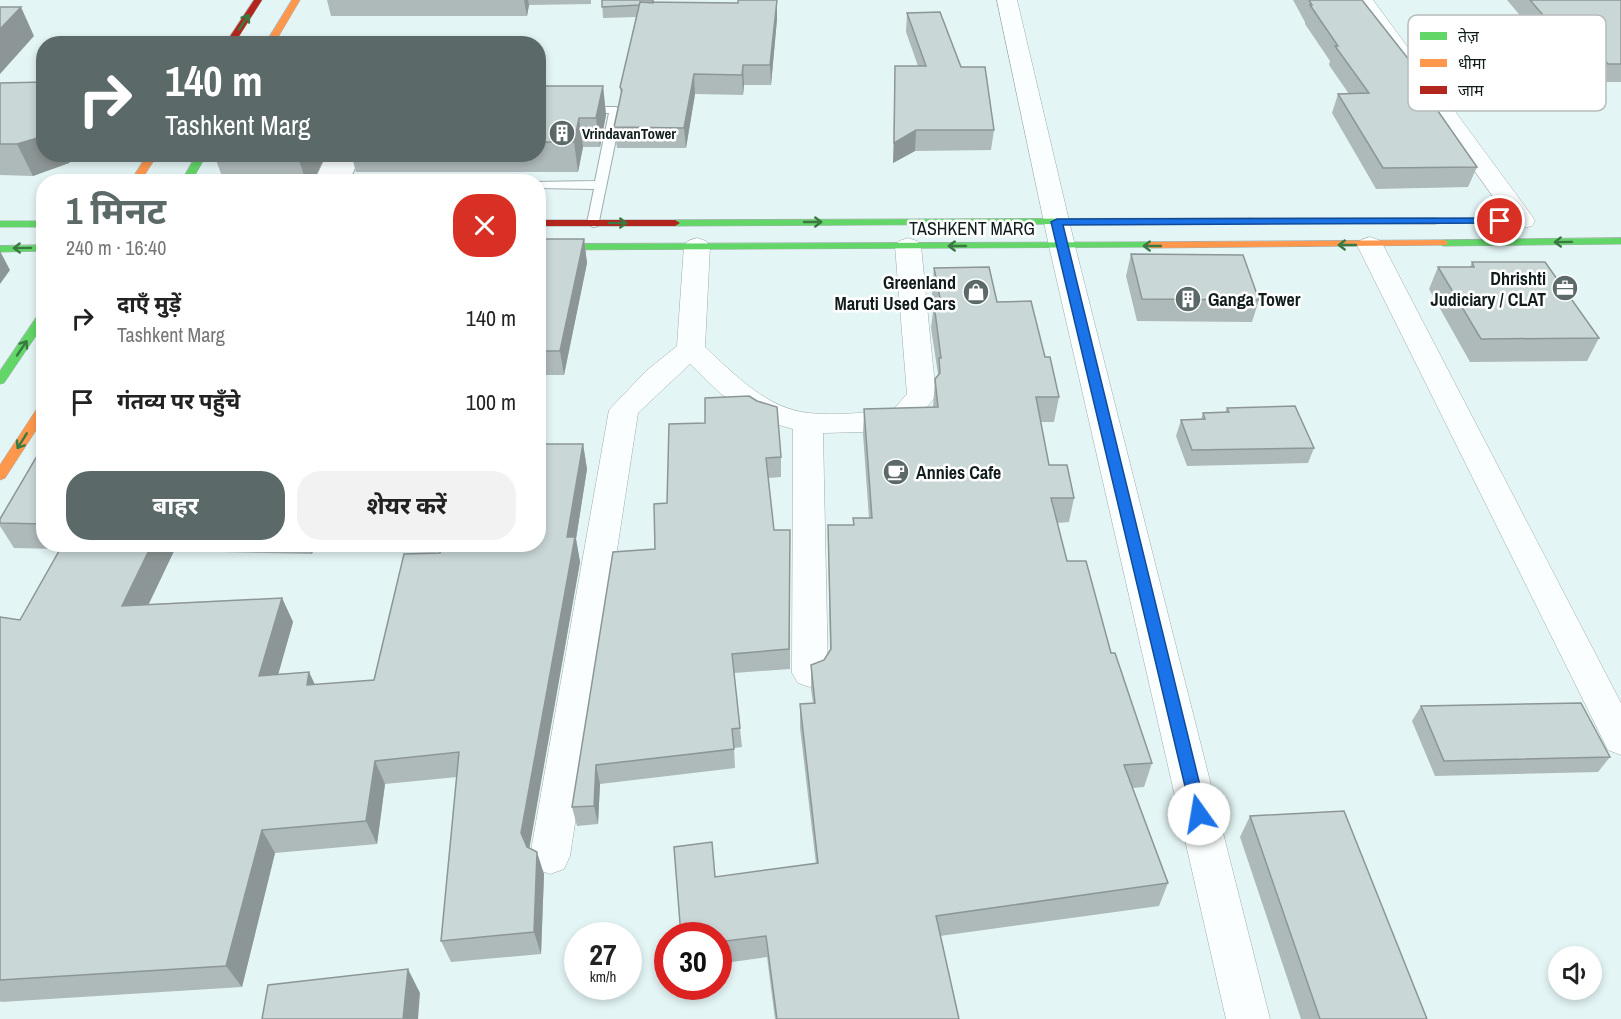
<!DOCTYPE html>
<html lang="hi">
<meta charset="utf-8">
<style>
:root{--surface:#fff;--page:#f2f2f2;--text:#222;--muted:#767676;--accent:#5b6968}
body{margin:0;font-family:"Archivo Narrow","Noto Sans Devanagari",sans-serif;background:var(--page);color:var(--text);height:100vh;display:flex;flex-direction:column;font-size:22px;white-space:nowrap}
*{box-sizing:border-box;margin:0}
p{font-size:20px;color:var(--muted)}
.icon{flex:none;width:33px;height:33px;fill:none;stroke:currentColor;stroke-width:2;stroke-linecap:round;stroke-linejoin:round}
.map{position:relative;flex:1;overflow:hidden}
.side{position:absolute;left:36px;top:174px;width:510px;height:378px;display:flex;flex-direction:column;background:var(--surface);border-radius:24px;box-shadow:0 3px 9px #0003}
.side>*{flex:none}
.top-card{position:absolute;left:36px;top:36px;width:510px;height:126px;border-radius:24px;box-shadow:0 3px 9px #0003;background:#5b6968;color:#fff;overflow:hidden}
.controls{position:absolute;left:1548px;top:946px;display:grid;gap:12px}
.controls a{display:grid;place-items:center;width:54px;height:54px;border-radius:50%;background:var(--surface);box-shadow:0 3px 9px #0003;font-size:30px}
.speed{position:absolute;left:564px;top:922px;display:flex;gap:12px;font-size:30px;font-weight:700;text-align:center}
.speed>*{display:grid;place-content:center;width:78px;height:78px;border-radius:50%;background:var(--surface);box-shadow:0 3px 9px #0003;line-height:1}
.speed small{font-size:15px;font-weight:400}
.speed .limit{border:9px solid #d22;background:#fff;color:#111}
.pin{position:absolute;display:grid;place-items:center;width:51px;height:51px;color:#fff;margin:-26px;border:3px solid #fff;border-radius:50%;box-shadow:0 2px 6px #0007}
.me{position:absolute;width:66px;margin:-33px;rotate:347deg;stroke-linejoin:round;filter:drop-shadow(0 0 4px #0008)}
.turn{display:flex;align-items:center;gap:21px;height:126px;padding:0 30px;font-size:27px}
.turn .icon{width:78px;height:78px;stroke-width:2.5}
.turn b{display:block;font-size:42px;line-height:51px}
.round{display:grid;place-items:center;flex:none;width:63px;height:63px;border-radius:24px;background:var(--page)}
.headline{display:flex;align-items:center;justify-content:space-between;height:102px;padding:0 30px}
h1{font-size:36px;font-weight:700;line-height:45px;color:var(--accent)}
.cta{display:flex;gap:12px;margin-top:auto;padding:12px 30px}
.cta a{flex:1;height:69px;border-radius:24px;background:var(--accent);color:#fff;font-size:24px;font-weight:700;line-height:69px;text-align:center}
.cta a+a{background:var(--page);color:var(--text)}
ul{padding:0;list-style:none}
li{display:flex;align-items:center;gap:18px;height:84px;padding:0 30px}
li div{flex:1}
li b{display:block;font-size:22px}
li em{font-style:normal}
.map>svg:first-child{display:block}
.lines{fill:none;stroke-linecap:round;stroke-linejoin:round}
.lane-casing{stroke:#a0acac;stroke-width:2}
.street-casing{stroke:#a0acac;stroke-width:1}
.fast-casing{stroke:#a0acac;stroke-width:1}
.slow-casing{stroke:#a0acac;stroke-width:1}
.jam-casing{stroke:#a0acac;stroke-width:1}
.lane{fill:#fbfefe;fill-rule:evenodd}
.street{fill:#fbfefe;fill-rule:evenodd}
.fast{fill:#63d668;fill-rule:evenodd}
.slow{fill:#ff974d;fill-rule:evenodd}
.jam{fill:#b3261e;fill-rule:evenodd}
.wall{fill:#aeb9b9}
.shaded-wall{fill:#8d9696}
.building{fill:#cad7d7;stroke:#8d9696;stroke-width:1.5}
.oneway{stroke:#3a7a42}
.route{fill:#1a73e8;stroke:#114b97;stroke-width:1.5}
.labels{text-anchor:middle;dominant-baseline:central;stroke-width:5;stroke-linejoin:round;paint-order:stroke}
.far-poi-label{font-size:15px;font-weight:bold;fill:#111d1c;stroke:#fff;text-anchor:start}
.street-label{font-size:18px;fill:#111d1c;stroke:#fff}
.poi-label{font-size:18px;font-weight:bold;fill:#111d1c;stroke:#fff;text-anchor:end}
.key{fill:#fff;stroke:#b8bbbb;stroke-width:1.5}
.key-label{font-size:16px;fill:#111d1c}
</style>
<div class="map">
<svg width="1621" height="1019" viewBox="0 0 1621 1019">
<rect width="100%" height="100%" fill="#e4f5f5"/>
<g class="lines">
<defs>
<path id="lane" d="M538,107H616L622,110L598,226L593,227L587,223L594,189L538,188V182H533L595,181L609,113H538Z
M349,154H361L349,182H337Z"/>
<path id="street" d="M997,0H1017L1075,246L1270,1019H1226L1049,246Z
M1353,0H1373L1532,216L1535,221L1532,226L1523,228L1514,226Z
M327,154H350L338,182H314Z
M1370,237L1379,240L1383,245L1621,703V755L1608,750L1357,245L1361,240Z
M697,238L706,241L710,246L705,347C734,374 767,409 809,413C835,416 865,412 892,411L907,394L895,246L899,241L908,238L917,241L921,246L936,396L910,428L900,431L823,433L828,673L822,683L810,687L798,683L792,673L793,429L758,419L720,393L690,364L638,413L570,856L564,869L550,874L536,869L530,856L609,410L646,371L677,346L684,246L688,241Z"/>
<path id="fast" d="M197,154H207L191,182H181Z
M1251,218L1255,219V223L675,226L670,223L675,220Z
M0,221H44V227H0Z
M1621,238V244L1443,246L1438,243L1443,240Z
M1151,242L1155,243V247L538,250V244Z
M44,245V251L0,252V246Z
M40,312H44V324L4,383L0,384V371Z"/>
<path id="slow" d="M292,0H300L274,44H265Z
M148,154H158L140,182H130Z
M1251,218H1436L1441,221L1436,224L1247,223V219Z
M1443,240L1447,241V245L1151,248L1146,245L1151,242Z
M44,403V418L5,478L0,480V465L40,404Z"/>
<path id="jam" d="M254,0H262L234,44H225Z
M538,220H675L680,223L675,226H538Z"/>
</defs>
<use href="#lane" class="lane-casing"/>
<use href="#street" class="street-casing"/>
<use href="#fast" class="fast-casing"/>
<use href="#slow" class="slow-casing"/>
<use href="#jam" class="jam-casing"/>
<use href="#lane" class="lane"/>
<use href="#street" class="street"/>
<use href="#fast" class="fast"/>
<use href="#slow" class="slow"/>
<use href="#jam" class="jam"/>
</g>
<path class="wall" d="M327,0H591V4L529,5L527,16H331Z
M602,0H653V3H738L777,0V19L771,85H744L743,95L695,94L686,148H617L614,127L621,96L620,87L636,17L603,18Z
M1293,0H1362L1417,70L1414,77L1477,167L1468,187L1376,189L1332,113L1338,94H1349L1329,65L1330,61L1305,24V22Z
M1507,0H1620L1621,1V82H1600L1597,79H1557L1525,40L1530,27Z
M907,13L961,67L994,130L991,150L915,151L893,163L895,66H918L906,32Z
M0,83L44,154H76L69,163L33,176L0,175Z
M538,86H603L606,115L600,147H583L578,172H356L351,154H538Z
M220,154H326L313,182H224L216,160Z
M538,239H584L587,263L564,375H538Z
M1131,254L1259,300L1252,322L1137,321L1126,276Z
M1472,262L1599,338L1587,361L1470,362L1429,289L1438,267H1470Z
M934,268L997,302L1045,357L1059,397L1054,422H1040L1049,465L1074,498L1069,522L1057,523L1067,561L1111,653L1152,763L1144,787L1132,788L1168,883L1159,906L940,936L959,1019H775L767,957L718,964V936L816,864L800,728V704L813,703L811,689V665L824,660L830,650L828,525H853V518H869L863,434L864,409L933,407L935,379L938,376V374L931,328L934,304L932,293Z
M1227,408L1314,448L1308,463L1187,466L1176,436L1181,420L1201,419L1203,413L1225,412Z
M669,424L781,457V477L768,478L774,530L790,550V669L734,673L742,747L734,748L735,768L600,784L598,824L577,826L572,807L655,549L667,503Z
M44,444V544H315L312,554L174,551L149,604L282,598L293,622L278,674L309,672L315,685L374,680L440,553L538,544L583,444L587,469L576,539L580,562L529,848L544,874L541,954L451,962L441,941L457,777L385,784L377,844L275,853L242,987L1,1002L0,1001V617L20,620L60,549L14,548L0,526V519Z
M1421,706L1610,757L1598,772L1435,776L1412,721Z
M1250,816L1427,1019H1301L1240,837Z"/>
<path class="shaded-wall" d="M524,0H528L529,5L527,16Z
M777,0V19L771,85L770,65Z
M21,7L34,36L0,74V29Z
M743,65L744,85L743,95L742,75Z
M694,74L695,94L686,148L684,128Z
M603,86L606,115L600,147L596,118Z
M579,118L583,147L578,172L574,142Z
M916,130L915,151L893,163L894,143Z
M44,136V154H76L69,163L33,176L17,144Z
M302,154H326L313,182H306L299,160Z
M584,239L587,263L564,375L560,351Z
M0,251L10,270L0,284Z
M583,444L587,469L576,539L580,562L528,856L521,833L567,537Z
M152,544H170L174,551L136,630L122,606Z
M308,544H315L312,554Z
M282,598L293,622L271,700L259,676Z
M309,672L320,696L307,685Z
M375,761L385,784L377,844L366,821Z
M596,765L600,784L598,824L594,806Z
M262,830L275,853L242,987L226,966Z
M537,852L544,874L541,954L534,932Z
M408,969L420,993L418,1019H403Z"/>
<path class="building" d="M602,0H653V3L640,2L639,5L602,7Z
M738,0H777L770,65H743L742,75L694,74L684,128L614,127L622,90L620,87L640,2L738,3Z
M1309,0H1362L1417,70L1410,71L1477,167L1383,168L1338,94L1369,93L1335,46H1338L1310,5H1312Z
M1530,0H1620L1621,1V64H1608L1605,60L1565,61L1532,22H1549Z
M0,7H21L0,29Z
M940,12L961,67H985L994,130H916L894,143L895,66H926L907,13Z
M44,82V136L17,144H0V83Z
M538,86H603L596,118H579L574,142H538Z
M220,154H302L299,160H216Z
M538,239H584L560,351H538Z
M1131,254L1243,255L1259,300L1142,299Z
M1472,262H1545L1599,338L1481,339L1438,267H1474Z
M989,267L997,302L1031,301L1045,357H1050L1059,397H1036L1049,465H1067L1074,498H1051L1067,561H1086L1111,653H1115L1152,763L1124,765L1168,883L936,916L959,1019H777L766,936L718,942V936H681L674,847L712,842L715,877L818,863L800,704L815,703L811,665L824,660L831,649L828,525H854L853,518H872L864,409L938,407L935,379L940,373L939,358H941L934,304L941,303L934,268Z
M749,396L757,401L777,407L781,457L766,458L774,530H790L789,649L732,654L740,728L732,729L734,749L596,765L594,806L572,807L613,552L655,549L654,504L667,503L669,424L705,423V398Z
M1295,406L1314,448L1192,450L1181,420L1205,419L1203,413L1229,412L1227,408Z
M44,444V524L0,523V519Z
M538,444H583L567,537H575L521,833L527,847L537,852L534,932L441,941L459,752L375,761L366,821L262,830L226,966L0,980V617L20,620L63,544H152L122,606L282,598L259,676L309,672L307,685L374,680L404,554L440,553L441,544H538Z
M1581,703L1610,757L1444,761L1421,706Z
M1344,811L1427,1019H1320L1250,816Z
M408,969L403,1019H262L268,985Z"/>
<defs><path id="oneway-shaft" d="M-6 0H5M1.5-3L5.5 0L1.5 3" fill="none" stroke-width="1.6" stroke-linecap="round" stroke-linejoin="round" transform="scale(1.5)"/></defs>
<g class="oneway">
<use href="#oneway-shaft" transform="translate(244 22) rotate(-56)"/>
<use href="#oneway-shaft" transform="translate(813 222)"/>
<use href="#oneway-shaft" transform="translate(618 223)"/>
<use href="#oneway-shaft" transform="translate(1563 242) rotate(179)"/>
<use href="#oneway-shaft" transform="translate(1347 245) rotate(180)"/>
<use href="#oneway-shaft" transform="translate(957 246) rotate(-180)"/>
<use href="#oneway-shaft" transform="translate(1152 246) rotate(180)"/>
<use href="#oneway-shaft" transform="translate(22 248) rotate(179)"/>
<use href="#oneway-shaft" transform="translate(22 348) rotate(-56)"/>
<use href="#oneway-shaft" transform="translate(22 441) rotate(122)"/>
</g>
<path class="route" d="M1500,218L1505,221L1504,223L1063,225L1207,814L1205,820L1199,822L1193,820L1051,222L1057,219Z"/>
<defs>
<symbol id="building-disc" viewBox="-11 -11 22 22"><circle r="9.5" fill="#5b6968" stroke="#fff"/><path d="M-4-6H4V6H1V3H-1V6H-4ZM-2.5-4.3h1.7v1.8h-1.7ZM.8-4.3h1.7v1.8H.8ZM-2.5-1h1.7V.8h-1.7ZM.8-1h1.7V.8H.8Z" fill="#fff"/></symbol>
<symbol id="office-disc" viewBox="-11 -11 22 22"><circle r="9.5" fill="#5b6968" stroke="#fff"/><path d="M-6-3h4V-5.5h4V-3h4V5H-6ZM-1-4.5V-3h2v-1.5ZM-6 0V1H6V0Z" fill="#fff"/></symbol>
<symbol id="shop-disc" viewBox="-11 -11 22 22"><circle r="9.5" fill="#5b6968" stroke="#fff"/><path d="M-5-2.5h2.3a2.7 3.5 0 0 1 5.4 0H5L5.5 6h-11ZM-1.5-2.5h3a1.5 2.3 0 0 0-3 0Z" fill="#fff"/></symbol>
<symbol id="cafe-disc" viewBox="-11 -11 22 22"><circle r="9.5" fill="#5b6968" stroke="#fff"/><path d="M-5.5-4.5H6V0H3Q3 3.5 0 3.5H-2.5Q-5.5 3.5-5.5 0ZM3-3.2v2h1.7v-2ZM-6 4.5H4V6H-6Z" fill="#fff"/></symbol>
</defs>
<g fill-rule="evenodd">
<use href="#building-disc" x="547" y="118" width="30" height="30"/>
<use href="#office-disc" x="1550" y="273" width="30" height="30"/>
<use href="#shop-disc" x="961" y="277" width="30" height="30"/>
<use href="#building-disc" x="1173" y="284" width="30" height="30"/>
<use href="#cafe-disc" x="881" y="457" width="30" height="30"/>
</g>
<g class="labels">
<g class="far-poi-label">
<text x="582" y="133">VrindavanTower</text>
</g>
<g class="street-label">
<text x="972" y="228">TASHKENT MARG</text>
</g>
<g class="poi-label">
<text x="1546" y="278">Dhrishti<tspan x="1546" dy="21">Judiciary / CLAT</tspan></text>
<text x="956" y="282">Greenland<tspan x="956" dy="21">Maruti Used Cars</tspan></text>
<text x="1208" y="299" text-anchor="start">Ganga Tower</text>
<text x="916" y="472" text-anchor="start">Annies Cafe</text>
</g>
</g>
<rect x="1408" y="15" width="198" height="96" rx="9" class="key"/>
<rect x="1420" y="32" width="27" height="8" fill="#63d668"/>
<rect x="1420" y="59" width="27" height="8" fill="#ff974d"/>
<rect x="1420" y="86" width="27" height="8" fill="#b3261e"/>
<g class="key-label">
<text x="1458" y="42">तेज़</text>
<text x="1458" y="69">धीमा</text>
<text x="1458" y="96">जाम</text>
</g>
</svg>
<div class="controls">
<a><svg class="icon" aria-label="sound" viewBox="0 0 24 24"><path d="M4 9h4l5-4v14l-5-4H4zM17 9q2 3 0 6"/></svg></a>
</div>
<div class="speed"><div>27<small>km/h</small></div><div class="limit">30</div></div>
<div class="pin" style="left:1500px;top:221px;background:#d93025"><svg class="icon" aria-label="arrive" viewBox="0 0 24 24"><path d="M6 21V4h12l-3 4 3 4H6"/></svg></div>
<svg class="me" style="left:1199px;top:814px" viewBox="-20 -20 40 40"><circle r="19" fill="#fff"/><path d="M0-13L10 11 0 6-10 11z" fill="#1a73e8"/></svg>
<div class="top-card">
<div class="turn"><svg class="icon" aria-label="right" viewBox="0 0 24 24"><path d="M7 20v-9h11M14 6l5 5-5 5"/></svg><div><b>140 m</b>Tashkent Marg</div></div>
</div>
<section class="side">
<div class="headline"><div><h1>1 मिनट</h1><p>240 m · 16:40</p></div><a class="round" style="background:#d93025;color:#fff"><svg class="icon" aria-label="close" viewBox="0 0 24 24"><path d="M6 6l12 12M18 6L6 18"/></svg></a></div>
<ul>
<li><svg class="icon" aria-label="right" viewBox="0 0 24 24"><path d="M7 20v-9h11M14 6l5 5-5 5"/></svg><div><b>दाएँ मुड़ें</b><p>Tashkent Marg</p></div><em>140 m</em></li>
<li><svg class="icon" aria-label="arrive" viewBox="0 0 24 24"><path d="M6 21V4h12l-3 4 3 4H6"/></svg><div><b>गंतव्य पर पहुँचे</b></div><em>100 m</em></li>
</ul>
<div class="cta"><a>बाहर</a><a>शेयर करें</a></div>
</section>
</div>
